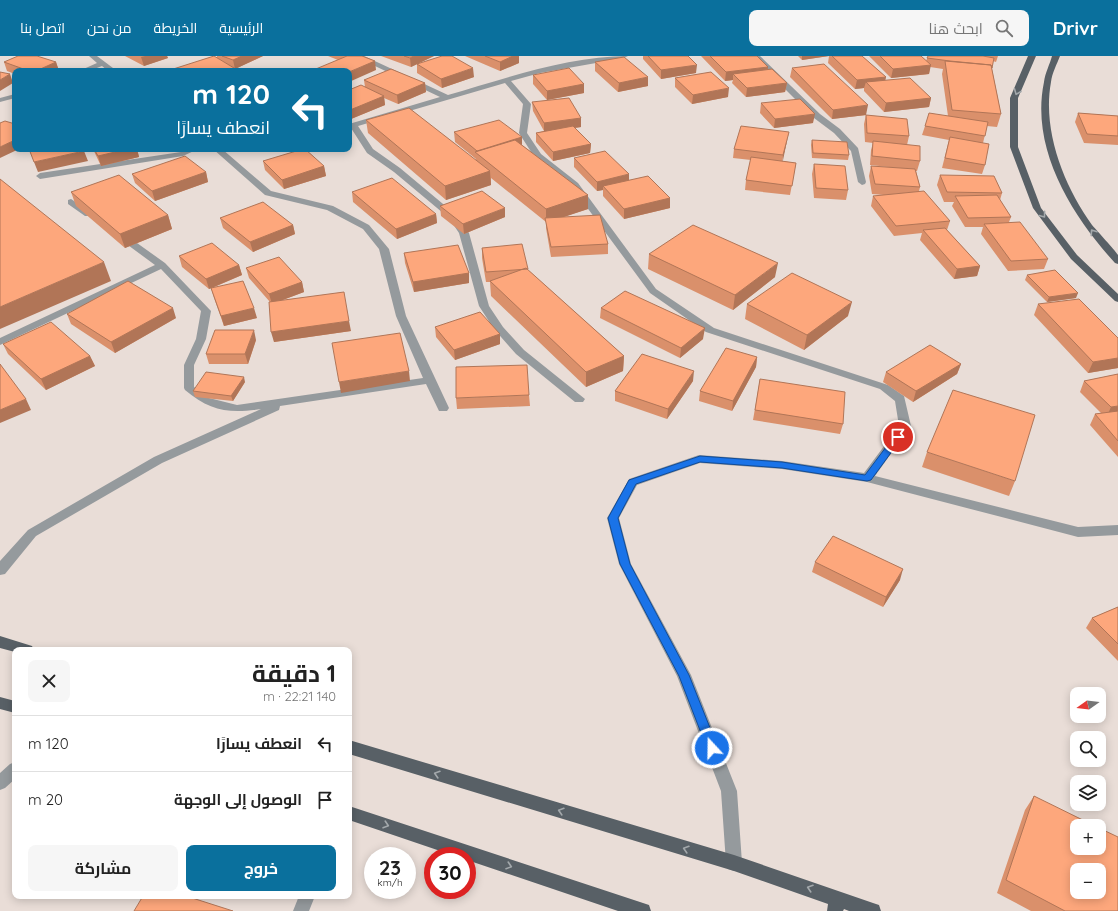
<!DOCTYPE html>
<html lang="ar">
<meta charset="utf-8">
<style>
:root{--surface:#fff;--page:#f6f6f6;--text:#222;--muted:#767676;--line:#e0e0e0;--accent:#0a709d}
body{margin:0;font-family:Quicksand,Cairo,sans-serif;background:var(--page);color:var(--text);direction:rtl;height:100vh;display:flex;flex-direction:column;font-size:15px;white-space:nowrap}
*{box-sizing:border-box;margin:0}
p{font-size:13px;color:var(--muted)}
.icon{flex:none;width:22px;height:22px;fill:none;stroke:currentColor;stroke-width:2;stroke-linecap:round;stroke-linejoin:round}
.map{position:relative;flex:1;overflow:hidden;direction:ltr}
.panel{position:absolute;left:12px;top:591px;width:340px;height:252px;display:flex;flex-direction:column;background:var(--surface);border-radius:8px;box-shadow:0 2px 10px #0003;direction:rtl}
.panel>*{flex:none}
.guide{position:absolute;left:12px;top:12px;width:340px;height:84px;border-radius:8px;box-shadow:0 2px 10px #0003;direction:rtl;background:#0a709d;color:#fff;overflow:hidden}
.needle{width:26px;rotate:256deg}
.buttons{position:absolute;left:1070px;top:631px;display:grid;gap:8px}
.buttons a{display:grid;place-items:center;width:36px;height:36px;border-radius:8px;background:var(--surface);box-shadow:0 2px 10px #0003;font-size:20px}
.speed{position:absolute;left:364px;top:791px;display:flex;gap:8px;font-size:20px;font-weight:700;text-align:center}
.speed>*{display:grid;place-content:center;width:52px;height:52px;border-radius:50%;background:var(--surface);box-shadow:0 2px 10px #0003;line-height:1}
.speed small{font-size:10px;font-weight:400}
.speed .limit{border:6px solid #d22;background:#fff;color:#111}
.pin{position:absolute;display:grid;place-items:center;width:34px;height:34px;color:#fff;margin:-17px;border:2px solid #fff;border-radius:50%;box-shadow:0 1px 4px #0007}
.me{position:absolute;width:44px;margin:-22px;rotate:339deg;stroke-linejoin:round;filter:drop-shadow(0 0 3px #0008)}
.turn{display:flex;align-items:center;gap:14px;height:84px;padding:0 16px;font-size:18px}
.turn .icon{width:52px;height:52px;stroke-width:2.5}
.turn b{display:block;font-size:28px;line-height:34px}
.round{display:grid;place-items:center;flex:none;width:42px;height:42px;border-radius:8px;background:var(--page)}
.headline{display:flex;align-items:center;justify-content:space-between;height:68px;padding:0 16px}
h1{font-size:24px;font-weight:700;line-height:30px}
.cta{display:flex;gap:8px;margin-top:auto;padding:8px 16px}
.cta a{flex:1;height:46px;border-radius:8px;background:var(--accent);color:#fff;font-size:16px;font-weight:700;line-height:46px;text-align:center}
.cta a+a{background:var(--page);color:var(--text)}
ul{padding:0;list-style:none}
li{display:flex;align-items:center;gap:12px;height:56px;padding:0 16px;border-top:1px solid var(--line)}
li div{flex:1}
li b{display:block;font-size:15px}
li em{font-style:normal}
header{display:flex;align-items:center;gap:24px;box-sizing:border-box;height:56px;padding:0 20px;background:var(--accent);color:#fff}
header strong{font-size:19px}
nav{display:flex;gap:22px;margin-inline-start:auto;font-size:14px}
.search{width:280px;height:36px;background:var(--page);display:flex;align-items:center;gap:10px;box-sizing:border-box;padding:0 14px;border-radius:8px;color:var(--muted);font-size:15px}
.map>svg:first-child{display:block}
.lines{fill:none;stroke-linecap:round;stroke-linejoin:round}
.minor{fill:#959a9d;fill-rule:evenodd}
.major{fill:#586066;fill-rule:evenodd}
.wall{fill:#da906b}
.shaded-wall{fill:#b17557}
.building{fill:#fda77c;stroke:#b17557;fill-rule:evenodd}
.oneway{stroke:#a3a8ab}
.route{fill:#1a73e8;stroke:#114b97}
</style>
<header>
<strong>Drivr</strong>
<div class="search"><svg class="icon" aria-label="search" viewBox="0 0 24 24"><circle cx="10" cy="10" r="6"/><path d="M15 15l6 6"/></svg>ابحث هنا</div>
<nav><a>الرئيسية</a><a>الخريطة</a><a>من نحن</a><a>اتصل بنا</a></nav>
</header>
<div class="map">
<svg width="1118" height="855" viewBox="0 0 1118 855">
<rect width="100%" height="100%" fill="#e9ddd7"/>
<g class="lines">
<path class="minor" d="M89,0H97L117,15H108L102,10L89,15H79L97,7Z
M354,0H364L448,39C503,23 569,0 628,0L624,2L540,17L511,25L531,48L527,77L541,98L578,127L656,233L714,272L888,329L904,340L911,370L875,420L1078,471L1118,469V479L1078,481L867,426L782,413L700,407L637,429L619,462L631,508L691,619L737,735L742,807L740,813L734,815L728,813L726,807L721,735L677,620L619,508L607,462L629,423L699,399L782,405L864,417L899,370L895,345L880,333L706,276L650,237L572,131L535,102L519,77L523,48L505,27L358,70L373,93L400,112L455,158L469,177L489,250L503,271L524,294L585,343L583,346H575L516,298L494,273L479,250L459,177L449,162L394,116L367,97L351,72H349V68L440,41Z
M752,0H760L820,58L840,73L858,92L866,126L865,128L862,129L858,126L851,95L834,77L814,62Z
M15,38V42L0,46V42Z
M187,93H198L183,100L40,123L36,120L40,117L181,96Z
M213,93H222L271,135L333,150L369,169L389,193L406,260L449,352L447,355H439L426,328L280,350L279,354L162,407L36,480L5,518L0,519V505L28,474L154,401L261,353C229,358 210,355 185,334L184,332V309L196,283L201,255L161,213L0,289V282L155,209L117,181V177H123L165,207L211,255L206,283L194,309V331L209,342L237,349L423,322L396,260L379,193L363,173L327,154L265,139Z
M71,143L91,156V160H85L68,148V144Z
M15,706V723L5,732L0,734V717L10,708Z
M299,840H315L309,855H293Z"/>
<path class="major" d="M1028,0H1036L1018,42V91L1041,152L1077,199L1118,238V246L1115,245L1071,203L1033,152L1010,91V42Z
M1052,0H1060C1057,8 1052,17 1051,26C1042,75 1064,130 1092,169C1098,176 1114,193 1118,199C1118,201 1118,205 1118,208L1115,207C1072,160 1030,93 1044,26C1045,17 1050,8 1052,0Z
M0,580L32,590L34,594H15V596L0,592Z
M0,641L15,645V657L0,653Z
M349,684L734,799L873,847L879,849L881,855H849L844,853L843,855H827L828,848L734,815L349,698Z
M349,750L643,847L649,849L651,855H618L467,804V800H455L349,764Z"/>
</g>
<path class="wall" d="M125,0H167L168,2L144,10Z
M217,0H263L235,13L217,2Z
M328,0H362L376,14L338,4Z
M381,0H434L411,11Z
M465,0H519V7L500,15Z
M643,0H688L696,17L661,23L643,3Z
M701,0H757L768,13L787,27L785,36L746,41L732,27L733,24L725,25Z
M798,0H829L802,4Z
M829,0H862L886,21L885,24L931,42L929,51L884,56L864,35V32L855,33L828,7Z
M869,0H921L926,5L928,0H998L996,6L993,5L992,13L1001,58L997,71L987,70L983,87L985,109L982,118L942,112L949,84L922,79L925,70L948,60L942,18L943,13L930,11L929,18L891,22Z
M4,6H56L59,15H15V18L7,15Z
M595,6L648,30L618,36L595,15Z
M417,8L474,21L442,32L417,17Z
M792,12L866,59L832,63L790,21Z
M533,19L584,28V37L547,44L533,28Z
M675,22L728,41L692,48L675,31Z
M364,24L425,27L426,36L398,48L384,42L385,49L351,63L349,62V34L365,31Z
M532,46L581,62V71L575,72L591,88L590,97L553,105L536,86V77L544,75L533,55Z
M761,47L813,67L774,72L760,57Z
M1078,57L1118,60V89L1084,87L1075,66Z
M866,59L909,80L907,89L920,105L917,115H916L920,131L919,135L950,165L947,174L980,210L977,220L954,223L920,184L922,177L894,180L871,150L873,140L884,139L872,138L869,120L871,110L889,111L870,109L871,94L873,87L865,86L864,68Z
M366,64L476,104V103L455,86L454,76L522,81V89L588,139V153L563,161L608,188V198L551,201L546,172V166L491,122V129L446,144L368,77Z
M812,84L849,99L848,104L812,102L811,89Z
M787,85L782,105L796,107L790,139L745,134L746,124L751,104L733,102L734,93Z
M93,93H137L139,101L101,110Z
M574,102L629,124L670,142V152L624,163L603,140V134L597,135L574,111Z
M263,105L324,110L326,120L284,133L265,114Z
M814,108L848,134L846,144L814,142L812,118Z
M206,116L208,126L155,145L135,127L132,118Z
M940,119L1002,137L1000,144L1011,161L1009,166L1048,203L1044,213L1008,215L981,178L983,171H965L952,150L954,146H944L937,129Z
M71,136L168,159L172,173L125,192L76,150Z
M352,136L436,158L437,167L397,183L353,146Z
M440,150L505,161L464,178L441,160Z
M220,162L293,169L295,178L253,196L223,172Z
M482,192L528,213V214L624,300L623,315L586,331L491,240L490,226H486L482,202Z
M404,197L469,217V227L414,236L405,207Z
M649,198L775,221L733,254L648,213Z
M179,200L239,209L242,219L212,232L257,262L224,270L214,242L211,232L209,233L182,211Z
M246,212L302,226L304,236L280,245L351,275L274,286L270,246L249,222Z
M1027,219L1076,242L1047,246L1025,224Z
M747,248L848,260L804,294L745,263Z
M1038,248L1118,282V312L1088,317L1034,259Z
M601,252L703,283L680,302L600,262Z
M67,258L176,262L115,297L71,268Z
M435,271L500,278V288L455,304L436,281Z
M256,284L248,308H209L206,298Z
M3,288L90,300L95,310L46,334L8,298Z
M757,301L756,311L732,355L699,345L700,335Z
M961,308L957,318L913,346L883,326L886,316Z
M1118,318V401L1090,369L1095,358L1101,357L1080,336L1084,325Z
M760,323L843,368L840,378L753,364Z
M693,325L667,363L615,345V335Z
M245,326L233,345L195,341L193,335Z
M529,339L530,350L457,353L456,342Z
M927,396L1015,425L1009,440L922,411Z
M815,506L900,524L883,551L812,516Z
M1118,551V605L1086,572L1092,562Z
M1034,740L1118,855H1031L997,837L1025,754Z"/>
<path class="shaded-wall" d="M145,0H167L168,2L144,10L141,1Z
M242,0H263L235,13L233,4Z
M414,0H434L411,11L410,2Z
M513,0H519V7L500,15V6Z
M802,0H829L802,4Z
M375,5L376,14L349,26V16Z
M56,6L59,15H36Z
M697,9L696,17L661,23V14Z
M931,9L929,18L891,22L893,13Z
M768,11L767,19L733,18V24L725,25L726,16Z
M473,12L474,21L442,32L441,23Z
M10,18L13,27L0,35V24Z
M648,21V30L618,36L619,27Z
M886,21L884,30L866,26L864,32L855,33L857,24Z
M425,27L426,36L398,48L397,39Z
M787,27L785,36L746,41L747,32Z
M584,28V37L547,44V35Z
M729,32L728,41L692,48L693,39Z
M384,40L385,49L351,63L350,54Z
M931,42L929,51L884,56L886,47Z
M868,49L866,59L832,63L833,54Z
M815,58L813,67L774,72L775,63Z
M581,62V71L544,76V67Z
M789,76L787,85L782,109L783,99Z
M522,81V91L477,97V95Z
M15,84V93H19L0,102V91Z
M591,88L590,97L553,105V96Z
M128,93H137L139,101L101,110L98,100Z
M151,93H171L151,96Z
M84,95L88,105L38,116L34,106Z
M324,110L326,120L284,133L282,124Z
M490,115L491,129L446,144L445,130Z
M206,116L208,126L155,145L152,135Z
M629,118V128L603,130V134L597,135V126Z
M588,139V153L546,167V153Z
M670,142V152L624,163V153Z
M505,152V161L464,178L463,168Z
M436,158L437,167L397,183L396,173Z
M168,159L172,173L125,192L120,178Z
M293,169L295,178L253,196L250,186Z
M104,206L111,225L0,273V251Z
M778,207L775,221L733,254L735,239Z
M239,209L242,219L209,233L206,223Z
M980,210L977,220L954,223L957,213Z
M469,217V227L414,236L413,226Z
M302,226L304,236L272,248L269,238Z
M1078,237L1076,242L1047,246L1049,241Z
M852,246L848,260L804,294L807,279Z
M173,252L176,262L115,297L111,286Z
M254,252L257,262L224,270L221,260Z
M349,265L351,275L274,286L271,276Z
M705,272L703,283L680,302L681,292Z
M254,274L256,284L248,308L245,298Z
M500,278V288L455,304L454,294Z
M90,300L95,310L46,334L41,323Z
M624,300L623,315L586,331V316Z
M757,301L756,311L732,355L733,345Z
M1118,302V312L1088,317L1093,306Z
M961,308L957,318L913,346L916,335Z
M409,315L410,325L341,337L339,326Z
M694,315L693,325L667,363L668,353Z
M244,321L245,326L233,345L231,340Z
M26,343L31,354L0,367V354Z
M1118,350V359L1106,362L1111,351Z
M903,513L900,524L883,551L886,541Z"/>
<path class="building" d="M18,0H37L56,6L36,15H29L4,6Z
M214,0L239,15H167Z
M222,0H242L233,4Z
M347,0H362L375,5L349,16V15H311Z
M404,0H414L410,2Z
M442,0H452L473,12L441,23L417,8Z
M485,0H513L500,6Z
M648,0H688L697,9L661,14Z
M710,0H757L768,11L726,16Z
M832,0H862L886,21L857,24Z
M880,0H921L931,9L893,13Z
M928,0H983L994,2L992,12L991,9L950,5L927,2Z
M624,1L648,21L619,27L595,6Z
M945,5L991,9L1001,58L952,54Z
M824,8L868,49L833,54L792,12Z
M569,12L584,28L547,35L533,19Z
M391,13L425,27L397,39L364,24Z
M772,13L787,27L747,32L733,18Z
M0,16L10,18L0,24Z
M711,16L729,32L693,39L675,22Z
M910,22L931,42L886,47L866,26Z
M361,29L384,40L350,54H349V34Z
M569,42L581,62L544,67L532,46Z
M800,43L815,58L775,63L761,47Z
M409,52L490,115L445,130L366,64Z
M929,57L988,66L985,80L925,70Z
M1078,57L1118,60V80L1087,78Z
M866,59L907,63L909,80L867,77Z
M499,64L522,81L477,95L454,76Z
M5,65L15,68V84L0,91V67Z
M573,70L591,88L553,96L536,77Z
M741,70L789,76L783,99L734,93Z
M950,81L989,88L985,109L945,102Z
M515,84L588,139L546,153L475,96Z
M812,84L847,86L849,99L813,97Z
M873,85L920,90V105L872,100Z
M29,93H83L84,95L34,106Z
M94,93H128L98,100Z
M303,93H305L324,110L282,124L263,105Z
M605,95L629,118L597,126L574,102Z
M185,100L206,116L152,135L132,118Z
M751,101L796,107L792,130L746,124Z
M814,108L845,110L848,134L816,132Z
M871,110L915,113L920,131L875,128Z
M119,119L168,159L120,178L71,136Z
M940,119L994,120L1002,137L947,136Z
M648,120L670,142L624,153L603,130Z
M392,122L436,158L396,173L352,136Z
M0,123L104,206L0,251Z
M482,135L505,152L463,168L440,150Z
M924,135L950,165L896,170L873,140Z
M997,139L1011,161L968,162L955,140Z
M263,146L293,169L250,186L220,162Z
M600,159L608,188L551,191L545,162Z
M1020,166L1048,203L1011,205L984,168Z
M693,169L778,207L735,239L649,198Z
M945,172L980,210L957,213L923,174Z
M212,187L239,209L206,223L179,200Z
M522,188L528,213L486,216L482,192Z
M458,189L469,217L413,226L404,197Z
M279,201L302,226L269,238L246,212Z
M526,212L624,300L586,316L490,225Z
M1055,214L1078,237L1049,241L1027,219Z
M792,217L852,246L807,279L747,248Z
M128,225L173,252L111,286L67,258Z
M243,225L254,252L221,260L211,232Z
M625,235L705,272L681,292L601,252Z
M344,236L349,265L271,276L269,246Z
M1079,243L1118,282V302L1093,306L1038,248Z
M480,256L500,278L454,294L435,271Z
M51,266L90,300L41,323L3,288Z
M215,274H254L245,298H206Z
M400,277L409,315L339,326L332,287Z
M930,289L961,308L916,335L886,316Z
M726,292L757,301L733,345L700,335Z
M642,298L694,315L668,353L615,335Z
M0,308L26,343L0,354Z
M527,309L529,339L456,342V311Z
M206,316L244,321L231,340L193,335Z
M1118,318V350L1111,351L1084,325Z
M760,323L845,336L843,368L755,354Z
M953,334L1035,359L1015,425L927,396Z
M1118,355V385L1095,358Z
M833,480L903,513L886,541L815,506Z
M1118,551V588L1092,562Z
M1034,740L1095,770H1077V792H1099V772L1118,781V855H1065L1006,824ZM1077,814H1099V836H1077Z
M143,840H186L233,855H134Z"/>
<defs><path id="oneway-chevron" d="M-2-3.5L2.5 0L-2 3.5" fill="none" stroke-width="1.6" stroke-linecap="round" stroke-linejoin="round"/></defs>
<g class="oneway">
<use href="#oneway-chevron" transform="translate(1017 36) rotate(112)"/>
<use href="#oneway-chevron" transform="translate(1043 159) rotate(53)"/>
<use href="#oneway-chevron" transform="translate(1093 176) rotate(-124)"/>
<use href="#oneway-chevron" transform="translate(437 718) rotate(-163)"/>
<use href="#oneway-chevron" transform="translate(561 755) rotate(-163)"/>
<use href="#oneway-chevron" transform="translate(386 769) rotate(18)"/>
<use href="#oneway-chevron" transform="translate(686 793) rotate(-163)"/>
<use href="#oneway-chevron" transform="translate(509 810) rotate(18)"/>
<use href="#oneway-chevron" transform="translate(810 832) rotate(-162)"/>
</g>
<path class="route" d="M898,378L901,379V383L871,424L867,425L782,412L700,406L636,428L618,462L630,508L689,619L718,692L716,695L712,697L708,695L679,620L620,508L608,462L629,424L700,400L782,406L865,419L895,379Z"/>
</svg>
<div class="buttons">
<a><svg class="needle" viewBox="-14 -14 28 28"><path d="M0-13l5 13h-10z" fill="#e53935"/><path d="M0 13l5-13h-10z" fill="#767676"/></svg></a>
<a><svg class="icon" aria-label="search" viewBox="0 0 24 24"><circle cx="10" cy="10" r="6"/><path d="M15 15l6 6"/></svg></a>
<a><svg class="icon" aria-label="layers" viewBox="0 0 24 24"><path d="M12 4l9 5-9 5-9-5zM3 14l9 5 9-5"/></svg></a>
<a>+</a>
<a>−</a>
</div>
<div class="speed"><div>23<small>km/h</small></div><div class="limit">30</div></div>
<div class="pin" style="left:898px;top:381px;background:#d93025"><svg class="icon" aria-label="arrive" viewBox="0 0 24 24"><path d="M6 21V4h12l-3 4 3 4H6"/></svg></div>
<svg class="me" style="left:712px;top:692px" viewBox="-20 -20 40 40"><circle r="17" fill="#1a73e8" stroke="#fff" stroke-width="3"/><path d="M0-11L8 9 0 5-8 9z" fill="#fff"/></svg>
<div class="guide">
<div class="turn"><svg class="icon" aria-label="left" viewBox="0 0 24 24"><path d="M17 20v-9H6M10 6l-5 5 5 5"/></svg><div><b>120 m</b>انعطف يسارًا</div></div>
</div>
<section class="panel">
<div class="headline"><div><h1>1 دقيقة</h1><p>140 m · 22:21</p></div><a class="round"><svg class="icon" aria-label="close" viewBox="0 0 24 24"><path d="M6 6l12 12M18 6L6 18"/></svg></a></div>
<ul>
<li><svg class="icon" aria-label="left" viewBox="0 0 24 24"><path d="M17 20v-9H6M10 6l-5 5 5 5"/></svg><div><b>انعطف يسارًا</b></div><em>120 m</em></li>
<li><svg class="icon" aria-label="arrive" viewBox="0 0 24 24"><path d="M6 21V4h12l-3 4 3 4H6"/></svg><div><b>الوصول إلى الوجهة</b></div><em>20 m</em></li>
</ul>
<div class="cta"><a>خروج</a><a>مشاركة</a></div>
</section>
</div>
